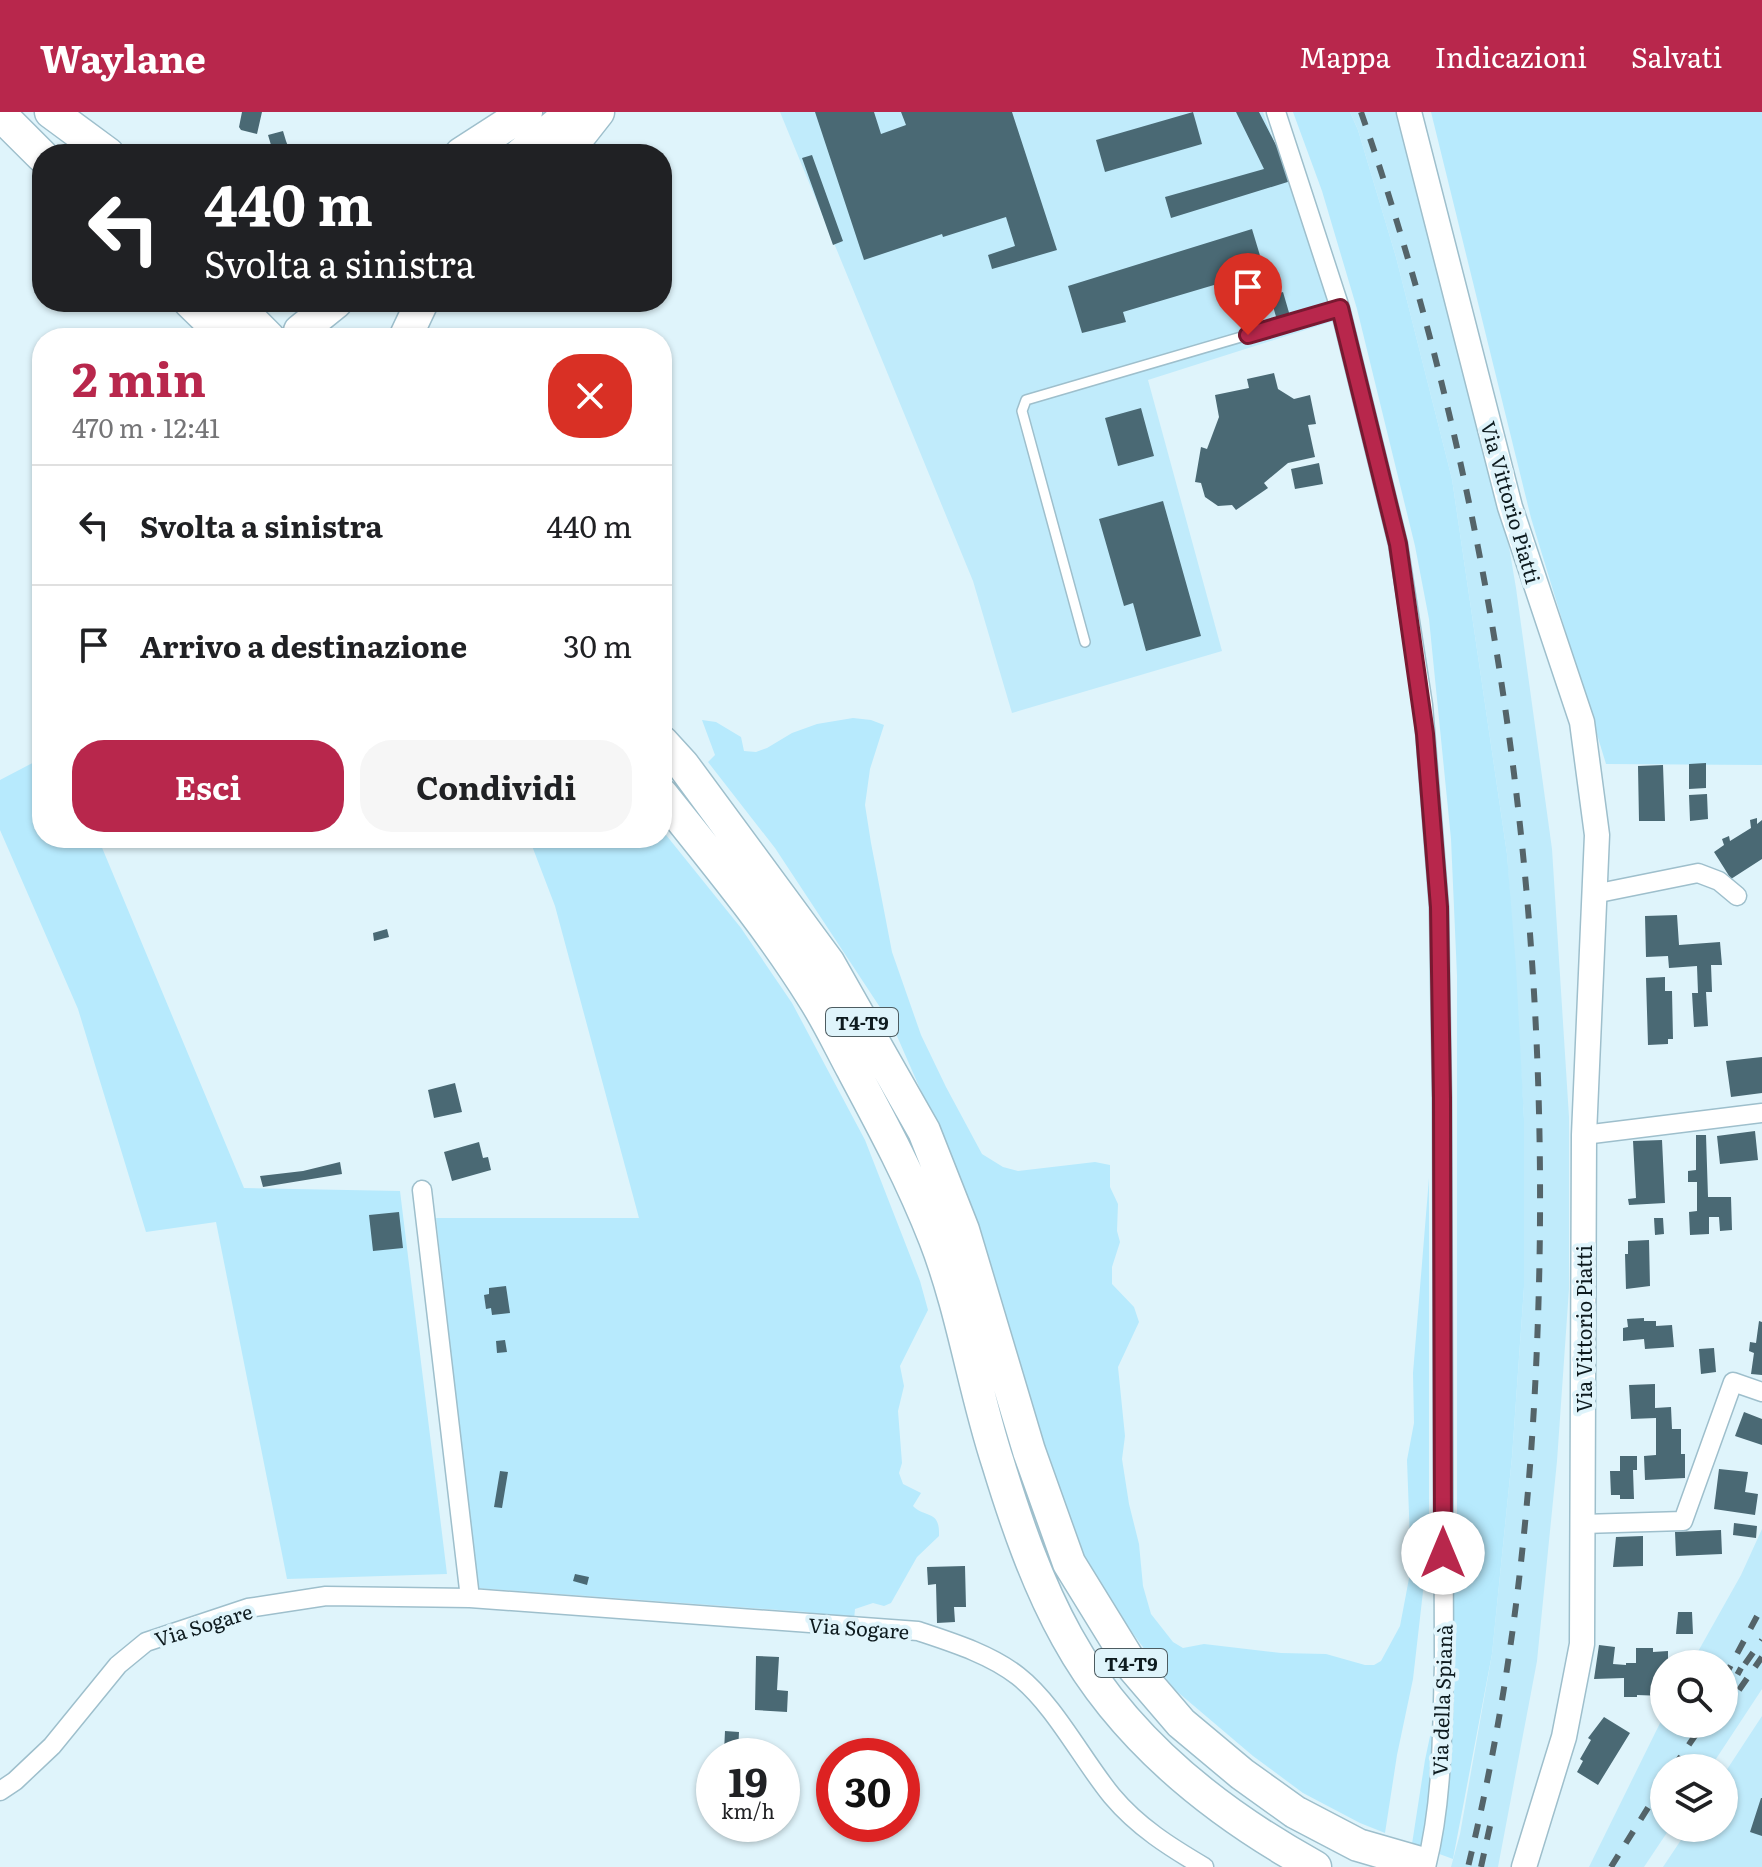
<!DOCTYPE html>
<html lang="it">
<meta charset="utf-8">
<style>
:root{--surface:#fff;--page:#f6f6f6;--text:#202124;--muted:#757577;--line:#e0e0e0;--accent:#b8274c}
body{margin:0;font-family:Literata,serif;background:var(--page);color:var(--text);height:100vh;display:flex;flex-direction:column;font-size:30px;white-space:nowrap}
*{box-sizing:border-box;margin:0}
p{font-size:26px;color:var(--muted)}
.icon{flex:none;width:44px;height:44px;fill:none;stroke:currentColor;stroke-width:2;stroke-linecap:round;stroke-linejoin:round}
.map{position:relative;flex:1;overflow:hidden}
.sheet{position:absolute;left:32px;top:216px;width:640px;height:520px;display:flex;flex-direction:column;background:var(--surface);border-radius:32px;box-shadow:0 2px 6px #0004}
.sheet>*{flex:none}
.top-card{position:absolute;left:32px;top:32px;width:640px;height:168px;border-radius:32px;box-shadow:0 2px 6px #0004;background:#202124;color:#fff;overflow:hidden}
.tools{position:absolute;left:1650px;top:1538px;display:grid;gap:16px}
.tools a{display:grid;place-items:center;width:88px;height:88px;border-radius:50%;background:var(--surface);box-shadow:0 2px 6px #0004;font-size:40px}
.speed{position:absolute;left:696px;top:1626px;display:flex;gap:16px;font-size:40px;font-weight:700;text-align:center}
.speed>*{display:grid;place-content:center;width:104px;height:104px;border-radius:50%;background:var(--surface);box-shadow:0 2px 6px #0004;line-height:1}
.speed small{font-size:20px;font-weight:400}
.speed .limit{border:12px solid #d22;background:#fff;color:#111}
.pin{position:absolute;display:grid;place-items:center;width:68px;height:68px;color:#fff;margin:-82px -34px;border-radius:50% 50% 50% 0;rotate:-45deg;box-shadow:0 0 8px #0007}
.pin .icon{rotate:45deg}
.me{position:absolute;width:88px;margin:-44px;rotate:0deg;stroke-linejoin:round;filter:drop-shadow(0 0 6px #0008)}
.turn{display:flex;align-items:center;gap:28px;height:168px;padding:0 40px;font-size:36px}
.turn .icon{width:104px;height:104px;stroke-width:2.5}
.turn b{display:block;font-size:56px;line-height:68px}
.round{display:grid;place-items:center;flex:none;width:84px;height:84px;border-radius:32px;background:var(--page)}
.headline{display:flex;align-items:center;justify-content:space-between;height:136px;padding:0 40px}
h1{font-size:48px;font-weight:700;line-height:60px;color:var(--accent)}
.button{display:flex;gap:16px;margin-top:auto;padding:16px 40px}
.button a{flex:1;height:92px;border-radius:32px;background:var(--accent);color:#fff;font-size:32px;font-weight:700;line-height:92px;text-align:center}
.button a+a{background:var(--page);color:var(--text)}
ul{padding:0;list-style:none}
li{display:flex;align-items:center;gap:24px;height:120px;padding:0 40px;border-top:2px solid var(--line)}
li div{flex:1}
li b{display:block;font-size:30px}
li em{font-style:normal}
header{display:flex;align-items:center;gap:48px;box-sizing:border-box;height:112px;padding:0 40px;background:var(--accent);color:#fff}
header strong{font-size:38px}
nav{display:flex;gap:44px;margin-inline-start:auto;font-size:28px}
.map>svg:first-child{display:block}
.built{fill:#c0ebfb}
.green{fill:#b7eafd}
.building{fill:#4a6974}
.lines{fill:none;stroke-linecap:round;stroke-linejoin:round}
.lane-casing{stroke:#9ebfcc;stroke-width:12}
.street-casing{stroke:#9ebfcc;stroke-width:21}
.secondary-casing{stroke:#9ebfcc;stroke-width:27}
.highway-casing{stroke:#9ebfcc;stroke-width:35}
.lane{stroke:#fff;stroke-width:9}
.street{stroke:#fff;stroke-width:18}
.secondary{stroke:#fff;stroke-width:24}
.highway{stroke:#fff;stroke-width:32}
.rail{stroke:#546469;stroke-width:6;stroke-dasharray:14 14;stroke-linecap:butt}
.route-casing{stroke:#781931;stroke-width:20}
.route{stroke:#b8274c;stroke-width:14}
.labels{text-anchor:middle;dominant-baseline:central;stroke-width:8;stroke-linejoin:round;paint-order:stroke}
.shield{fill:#dff4fb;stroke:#4d5c61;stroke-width:2}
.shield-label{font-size:18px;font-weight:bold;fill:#0e1b1f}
.street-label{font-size:20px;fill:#0e1b1f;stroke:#dff4fb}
</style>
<header>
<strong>Waylane</strong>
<nav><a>Mappa</a><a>Indicazioni</a><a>Salvati</a></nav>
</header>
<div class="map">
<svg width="1762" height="1755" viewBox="0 0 1762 1755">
<rect width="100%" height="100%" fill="#dff4fb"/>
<path class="built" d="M780,0H1263L1340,207L1148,268L1222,539L1012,601L973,469Z
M1350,0H1400L1496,358L1516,476L1552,737L1569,1005V1177L1557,1349L1537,1549L1498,1755H1451L1460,1722L1492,1542L1512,1345L1524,1175V1007L1507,742L1452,367L1396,145L1358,18Z
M1762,1417V1577L1710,1656H1664V1716H1670L1644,1755H1589L1664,1603V1612H1724V1552H1691L1741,1463Z
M1762,1604V1755H1663L1689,1716H1724V1662Z"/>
<path class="green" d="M1293,0H1350L1358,18L1396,145L1452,367L1507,742L1516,855L1524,1007V1175L1512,1345L1492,1542L1453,1747L1412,1732L1425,1648L1441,1572L1457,1428V864L1451,727L1429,507L1415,434L1357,197L1322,79Z
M1431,0H1762V653L1606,652L1531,406Z
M853,606L871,608L884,613L870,657L865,693L871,731L892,840L921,923L946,975L982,1042L1003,1055L1018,1059L1095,1050L1110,1053V1075L1118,1092L1117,1119L1120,1130L1112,1155V1172L1134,1195L1139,1210L1118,1255L1125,1324L1122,1347L1129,1392L1139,1432L1143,1474L1151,1502L1173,1530L1183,1536L1204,1532L1281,1541L1326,1542L1365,1553H1374L1381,1549L1400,1514L1411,1456L1407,1348L1414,1311L1413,1261L1429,1066V1427L1413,1567L1397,1643L1385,1721L1360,1711L1303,1681L1253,1644L1174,1577L1117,1500L1085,1448L1063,1396L953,1052L893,915L775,736L708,650L715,643L702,608L716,610L741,625L744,639L756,640L767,636L792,621L817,612Z
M42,646V726H98L244,1076L400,1079L447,1462L287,1467L216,1110L146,1120L78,897L0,718V668Z
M662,718L741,816L792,891L865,1028L920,1169L928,1198L900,1254L904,1274L898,1299L902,1351L899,1361L903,1372L921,1381L913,1394C926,1407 940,1397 939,1424L917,1445L891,1491L884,1494L873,1491L855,1497L854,1508L806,1500L476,1476L436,1106H639L555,794L529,726H662Z"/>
<path class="building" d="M242,0H262L257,22L241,18L239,15Z
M815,0H874L881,22L906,13L901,0H1012L1057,138L992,157L988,143L1015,134L1006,105L943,125L942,122L864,148Z
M1193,0L1202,32L1105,60L1096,28Z
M1236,0H1259L1294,68L1171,106L1165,85L1264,57Z
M283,19L286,29L291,42H275L271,33L268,23Z
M812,43L843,129L833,133L802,46Z
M1252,117L1268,170L1218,184L1214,173L1123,200L1126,210L1082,221L1068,174Z
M1283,180L1290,204L1277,208L1270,184Z
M1274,261L1278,277L1294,287L1310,283L1316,312L1308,313L1315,345L1288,351L1264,371L1268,376L1236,398L1232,393L1218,394L1205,385L1201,371L1195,370L1201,335L1207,337L1219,305L1215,283L1249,276L1247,267Z
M1141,296L1154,344L1118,354L1105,306Z
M1319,351L1323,372L1295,377L1291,357Z
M1163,389L1201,524L1146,539L1133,491L1124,494L1099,407Z
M1706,651V676L1689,677V652Z
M1663,653L1665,709H1639L1638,654Z
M1707,682L1708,707L1690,709L1689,683Z
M1757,706V712L1762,708V747L1731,767L1714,740L1724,733L1722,727L1729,724L1730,729L1751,716L1750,708Z
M1677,803L1679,833L1720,830L1722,853H1711L1712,880H1706L1708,914L1694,915L1692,881H1698L1697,854L1669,856L1668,844L1646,845L1645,804Z
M387,817L389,825L374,829L373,821Z
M1665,865V879H1672L1673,927H1668V932L1648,933L1646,866Z
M1762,945V981L1731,985L1726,949Z
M455,971L462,1000L434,1006L428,978Z
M1755,1019L1758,1048L1720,1052L1717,1024Z
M1696,1023H1706L1708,1085H1731L1732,1118L1720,1119L1719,1105H1709V1122L1690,1123L1689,1100L1697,1099V1070H1688V1059L1696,1058Z
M1662,1028L1665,1091L1629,1093L1628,1087L1636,1086L1633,1029Z
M479,1030L483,1046L488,1045L491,1058L452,1069L444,1040Z
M340,1050L342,1062L263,1075L260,1064L303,1059Z
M399,1100L403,1136L373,1139L369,1103Z
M1654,1106H1663L1664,1122L1655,1123Z
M1649,1128L1650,1174L1626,1177L1625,1142H1628V1129Z
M506,1174L510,1201L492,1203L491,1196L486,1197L484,1183L489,1182V1176Z
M1644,1206V1209H1656V1214L1672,1213L1674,1235L1645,1237L1644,1227L1623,1229V1216L1628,1215L1627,1207Z
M1759,1209L1762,1210V1263L1751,1262L1754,1241L1749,1239L1750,1230L1756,1231Z
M505,1228L507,1240L497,1241L496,1229Z
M1714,1236L1716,1260L1701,1262L1699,1237Z
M1655,1272V1296L1671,1295L1672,1317H1681V1342H1685V1366L1645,1368L1644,1344L1656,1343V1306L1631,1307L1629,1273Z
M1744,1300L1762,1307V1333L1735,1324Z
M1620,1344H1637V1358H1633L1634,1387H1620V1383H1611L1610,1359H1620Z
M1719,1357L1748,1360L1745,1380L1758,1382L1755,1403L1714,1397Z
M500,1359L508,1360L502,1396L494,1395Z
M1734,1411L1757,1414L1756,1426L1733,1423Z
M1721,1418L1722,1442L1676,1444L1675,1420Z
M1643,1424V1454L1613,1455L1616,1425Z
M965,1454L966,1495H954L955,1510L937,1511L936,1472L928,1473L927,1455Z
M575,1462L589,1465L587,1473L573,1469Z
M1678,1500H1692L1693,1522H1676Z
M1599,1533L1615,1535L1613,1552L1626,1553V1551H1636V1536H1653V1540L1668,1539V1548H1677V1552H1664V1584L1637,1583V1585H1624V1566L1594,1567Z
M756,1544L779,1545L777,1578L788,1579L787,1600L755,1598Z
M1604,1605L1630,1621L1598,1673L1577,1660L1583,1649L1580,1647L1591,1628L1588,1626Z
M725,1619L739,1620L738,1641L724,1640Z
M782,1647L788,1648L786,1668H782Z
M1761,1686H1762V1724L1750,1720Z"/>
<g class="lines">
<defs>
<path id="lane" d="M1085,530L1022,299L1026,288L1340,196"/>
<path id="street" d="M1276,0L1340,196L1398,432L1423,593L1439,795L1442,986L1444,1551C1442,1619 1443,1689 1426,1755
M1594,782L1698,761L1719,769L1737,784
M1584,1023L1762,1001
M422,1078L470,1486
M1583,1412L1683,1409L1733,1270L1762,1280
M0,1679L15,1669L52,1634L118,1553L146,1530L248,1496L326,1484L470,1486L918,1519C951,1530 990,1542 1018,1564C1054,1592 1083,1649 1112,1684C1138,1715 1170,1735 1204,1755"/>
<path id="secondary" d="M1409,0L1510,395L1582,610L1597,723L1584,1023L1582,1532L1564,1625L1524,1755"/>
<path id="highway" d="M51,0L108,42
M0,2L42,44
M461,42L526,0
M521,42L572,0
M565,42L598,0
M190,190L227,226
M233,190L269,226
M300,219L336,190
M405,226L422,190
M662,630L683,653L828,850L924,1019L963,1118L1029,1339L1069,1451L1133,1555L1181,1611L1242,1662L1295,1700L1358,1733L1417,1750
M662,683C714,748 768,813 813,885C828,908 840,934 853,958C883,1014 912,1068 935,1127C963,1199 974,1278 998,1351C1016,1410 1037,1471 1067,1525C1123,1627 1215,1700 1315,1755"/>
</defs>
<use href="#lane" class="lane-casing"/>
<use href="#street" class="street-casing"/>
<use href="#secondary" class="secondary-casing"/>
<use href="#highway" class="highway-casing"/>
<use href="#lane" class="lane"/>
<use href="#street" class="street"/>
<use href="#secondary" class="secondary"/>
<use href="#highway" class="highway"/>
<path class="rail" d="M1361,0C1495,385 1552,799 1538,1206C1532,1391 1512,1575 1468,1755
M1745,1552L1762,1528
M1724,1566L1762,1495
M1739,1578L1762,1545
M1724,1587L1741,1556
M1673,1656L1703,1612
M1481,1755L1492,1705
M1611,1755L1664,1670"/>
</g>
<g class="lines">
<defs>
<path id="route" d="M1248,223L1340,196L1398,432L1425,622L1439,795L1442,986L1443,1441"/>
</defs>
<use href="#route" class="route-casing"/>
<use href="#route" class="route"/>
</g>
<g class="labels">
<g class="shield">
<rect x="826" y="896" width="72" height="28" rx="6"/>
<rect x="1095" y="1537" width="72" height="28" rx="6"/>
</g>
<g class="shield-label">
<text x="862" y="910">T4-T9</text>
<text x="1131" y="1551">T4-T9</text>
</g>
<g class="street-label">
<text transform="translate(1512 390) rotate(74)">Via Vittorio Piatti</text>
<text transform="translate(1583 1217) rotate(-90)">Via Vittorio Piatti</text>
<text transform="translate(203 1512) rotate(-17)">Via Sogare</text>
<text transform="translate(859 1515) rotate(4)">Via Sogare</text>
<text transform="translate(1441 1588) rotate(-88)">Via della Spianà</text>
</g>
</g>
</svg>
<div class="tools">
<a><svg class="icon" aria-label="search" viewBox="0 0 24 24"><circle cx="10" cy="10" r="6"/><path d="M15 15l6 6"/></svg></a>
<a><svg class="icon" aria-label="layers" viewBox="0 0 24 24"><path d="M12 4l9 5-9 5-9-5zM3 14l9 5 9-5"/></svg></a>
</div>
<div class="speed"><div>19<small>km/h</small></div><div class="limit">30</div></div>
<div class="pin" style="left:1248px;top:223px;background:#d93025"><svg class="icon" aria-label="arrive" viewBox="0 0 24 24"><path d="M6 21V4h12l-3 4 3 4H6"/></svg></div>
<svg class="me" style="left:1443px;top:1441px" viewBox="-20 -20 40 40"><circle r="19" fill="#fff"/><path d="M0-13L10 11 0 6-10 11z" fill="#b8274c"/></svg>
<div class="top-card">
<div class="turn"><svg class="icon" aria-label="left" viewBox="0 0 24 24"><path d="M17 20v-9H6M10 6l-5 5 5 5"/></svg><div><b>440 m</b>Svolta a sinistra</div></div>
</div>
<section class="sheet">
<div class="headline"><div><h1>2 min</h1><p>470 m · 12:41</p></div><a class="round" style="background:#d93025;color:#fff"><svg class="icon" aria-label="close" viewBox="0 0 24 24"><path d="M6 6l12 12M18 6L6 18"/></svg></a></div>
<ul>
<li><svg class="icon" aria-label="left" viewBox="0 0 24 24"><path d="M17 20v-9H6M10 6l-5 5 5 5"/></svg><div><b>Svolta a sinistra</b></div><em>440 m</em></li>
<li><svg class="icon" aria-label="arrive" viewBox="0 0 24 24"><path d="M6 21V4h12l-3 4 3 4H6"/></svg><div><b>Arrivo a destinazione</b></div><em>30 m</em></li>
</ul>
<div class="button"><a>Esci</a><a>Condividi</a></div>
</section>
</div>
